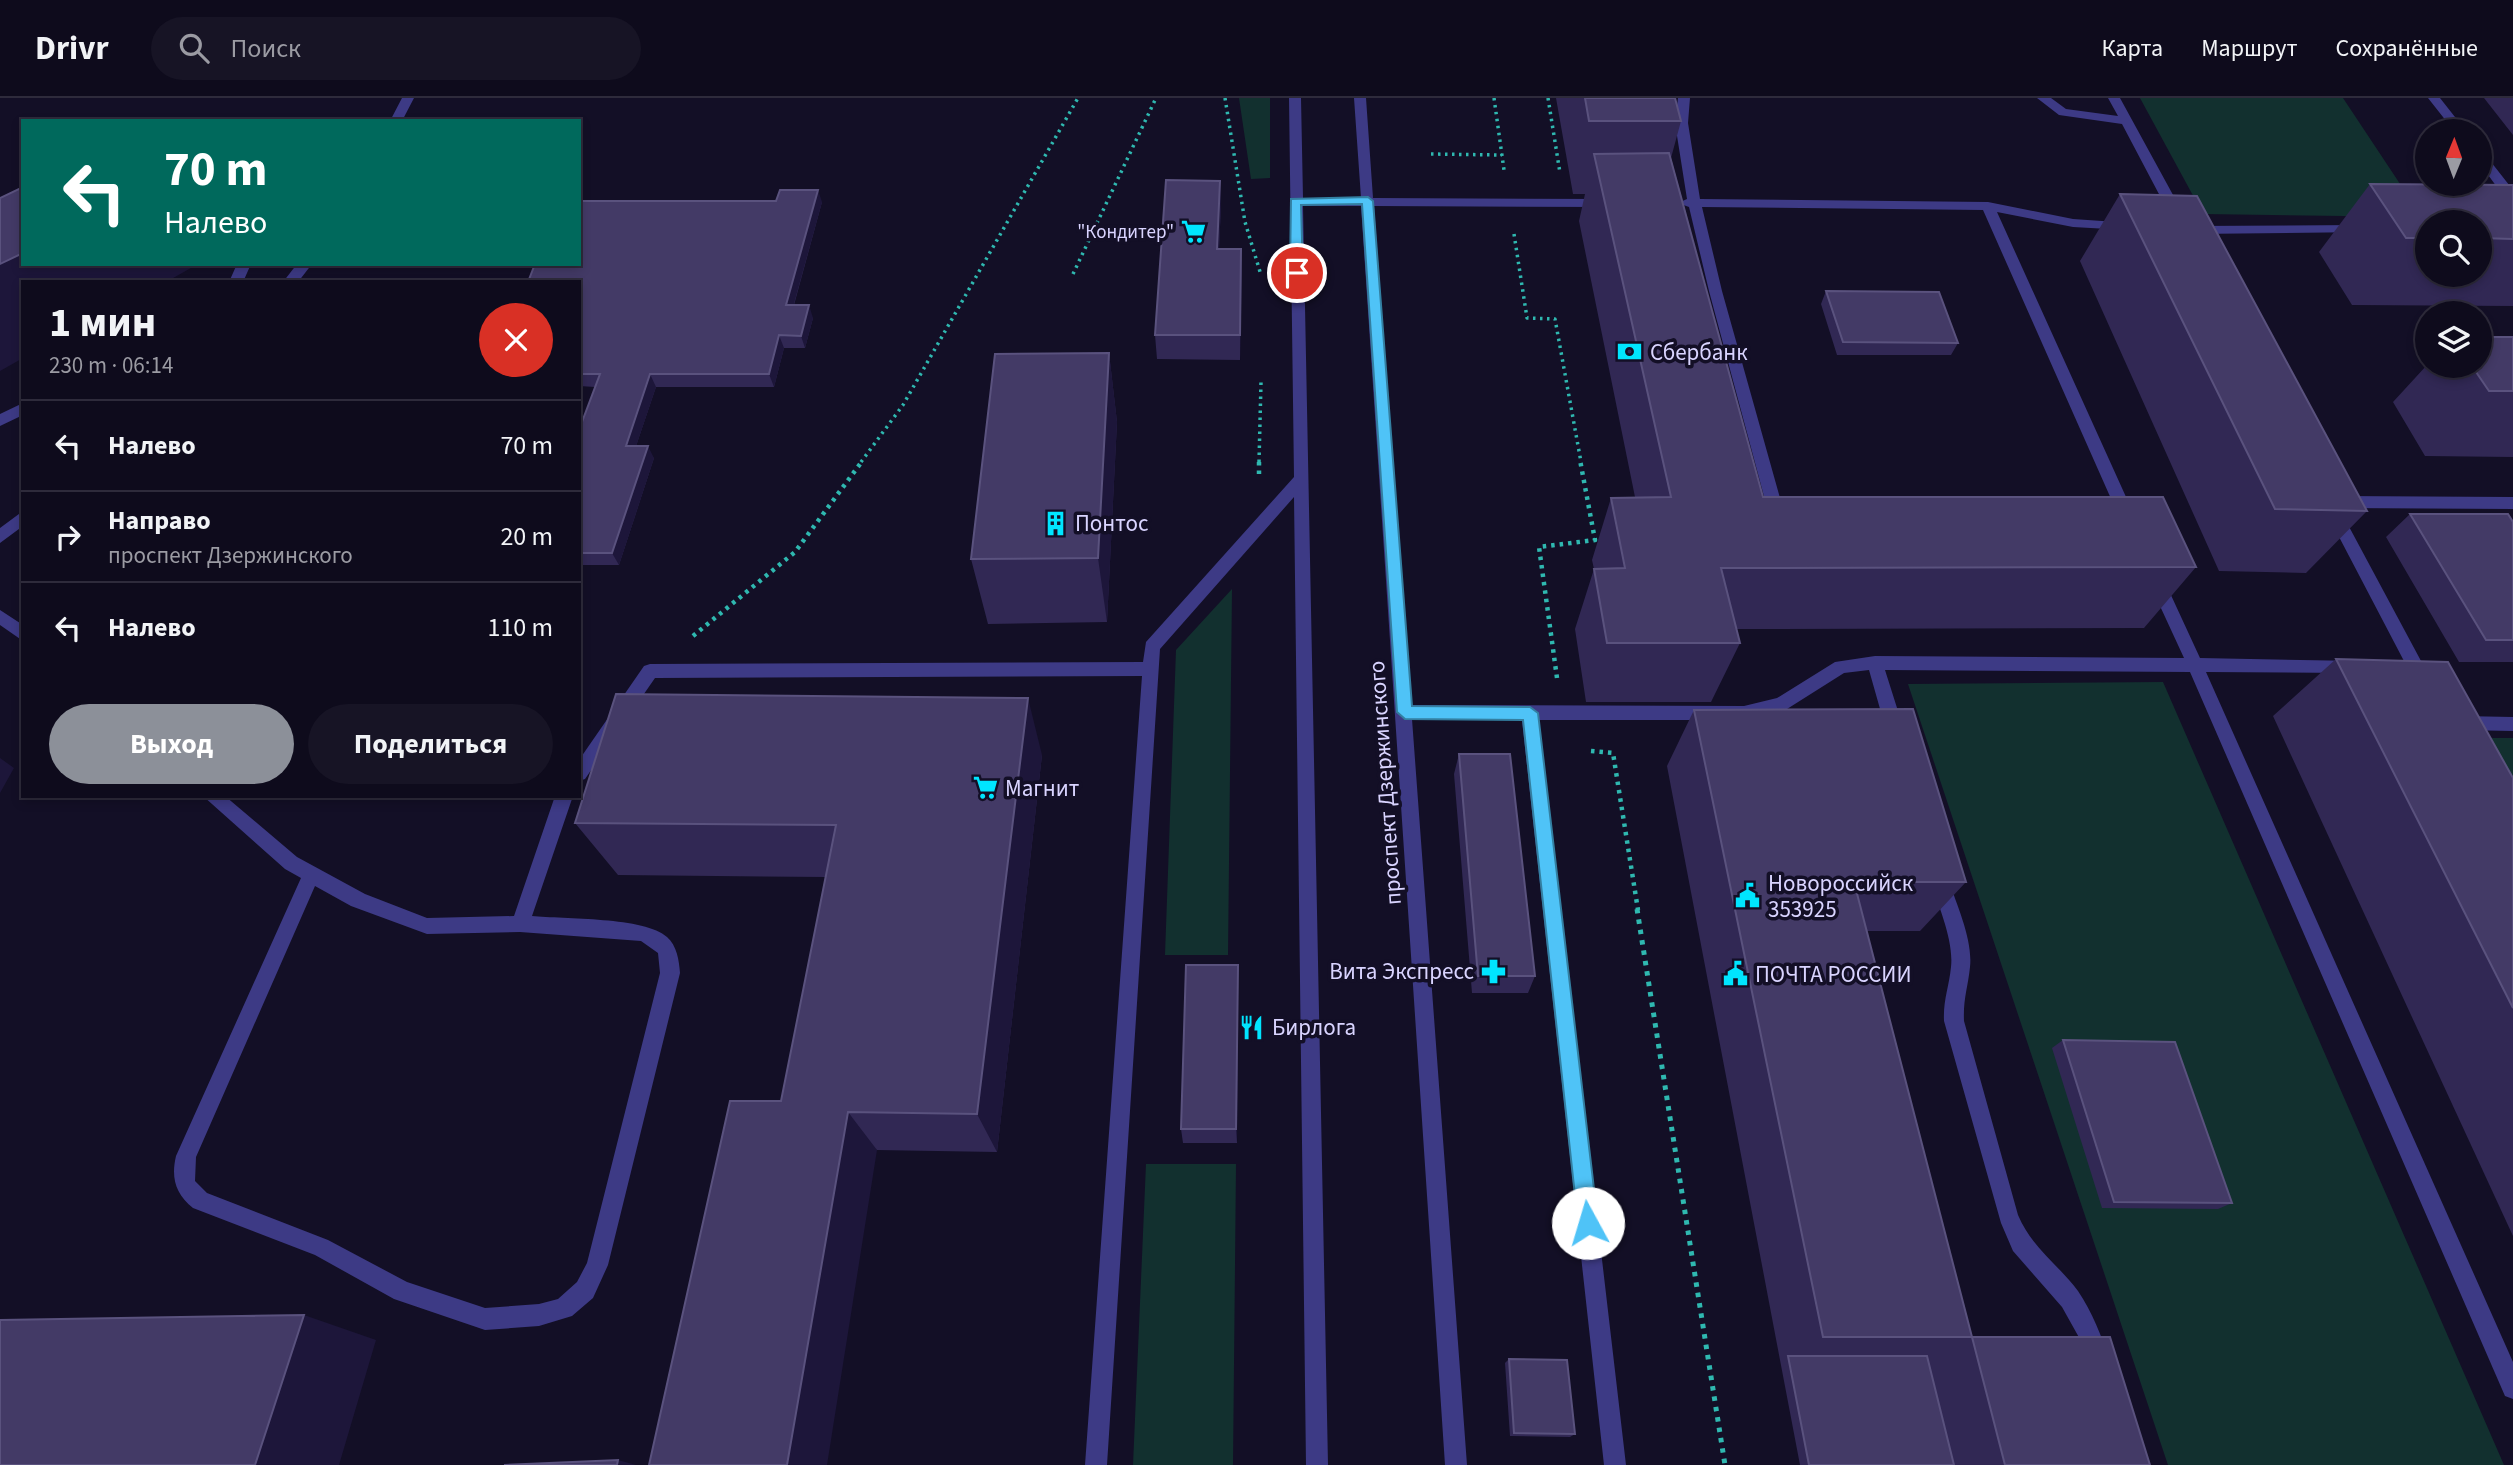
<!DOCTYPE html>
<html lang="ru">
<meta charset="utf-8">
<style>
:root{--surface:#0e0b1c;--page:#171425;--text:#f1f3f6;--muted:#9b9ba3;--line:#2e2b3b;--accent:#8c9099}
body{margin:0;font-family:"Source Sans 3",sans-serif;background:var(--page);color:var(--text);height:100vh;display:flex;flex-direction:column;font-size:26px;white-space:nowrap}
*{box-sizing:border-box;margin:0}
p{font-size:23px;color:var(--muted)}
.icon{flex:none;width:38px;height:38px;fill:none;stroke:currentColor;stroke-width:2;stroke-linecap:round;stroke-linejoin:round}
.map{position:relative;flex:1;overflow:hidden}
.side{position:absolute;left:21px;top:182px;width:560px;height:518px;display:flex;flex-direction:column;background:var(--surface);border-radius:0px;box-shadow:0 4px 10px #0003,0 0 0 2px var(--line)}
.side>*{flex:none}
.banner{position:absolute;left:21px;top:21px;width:560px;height:147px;border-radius:0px;box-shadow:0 4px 10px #0003,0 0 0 2px var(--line);background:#00695c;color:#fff;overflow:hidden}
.needle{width:46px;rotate:1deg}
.buttons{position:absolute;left:2415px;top:21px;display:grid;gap:14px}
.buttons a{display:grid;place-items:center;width:77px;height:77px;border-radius:50%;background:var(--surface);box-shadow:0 4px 10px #0003,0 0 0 2px var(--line);font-size:35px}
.pin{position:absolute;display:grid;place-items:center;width:60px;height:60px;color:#fff;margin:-30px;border:4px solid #fff;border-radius:50%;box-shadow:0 2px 7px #0007}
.me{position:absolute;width:77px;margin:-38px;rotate:354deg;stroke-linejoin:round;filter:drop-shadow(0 0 5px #0008)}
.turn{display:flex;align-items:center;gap:24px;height:147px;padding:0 28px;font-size:32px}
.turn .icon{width:91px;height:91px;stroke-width:2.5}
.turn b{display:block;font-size:49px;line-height:60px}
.round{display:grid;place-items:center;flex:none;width:74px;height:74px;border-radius:37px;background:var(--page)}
.headline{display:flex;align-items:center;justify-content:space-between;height:119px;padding:0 28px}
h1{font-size:42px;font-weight:700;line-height:52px}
.action{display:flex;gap:14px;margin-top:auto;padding:14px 28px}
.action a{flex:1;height:80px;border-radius:42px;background:var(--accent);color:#fff;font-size:28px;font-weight:700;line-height:80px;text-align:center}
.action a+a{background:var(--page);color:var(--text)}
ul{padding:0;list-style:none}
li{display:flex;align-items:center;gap:21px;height:91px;padding:0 28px;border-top:2px solid var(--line)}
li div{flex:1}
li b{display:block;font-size:26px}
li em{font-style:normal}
header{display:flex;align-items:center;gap:42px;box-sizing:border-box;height:98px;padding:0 35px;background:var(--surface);border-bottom:2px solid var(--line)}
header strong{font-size:33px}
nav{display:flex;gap:38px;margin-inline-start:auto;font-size:24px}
.search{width:490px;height:63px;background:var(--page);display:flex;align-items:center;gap:18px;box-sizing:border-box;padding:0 24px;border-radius:38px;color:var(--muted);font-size:26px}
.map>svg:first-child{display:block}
.green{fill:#12302f}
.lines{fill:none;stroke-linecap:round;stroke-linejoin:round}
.path-far2{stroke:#2fb8b0;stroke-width:3.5;stroke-dasharray:2.5 4.5;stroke-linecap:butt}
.path-far1{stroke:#2fb8b0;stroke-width:4.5;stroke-dasharray:3.5 5;stroke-linecap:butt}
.path{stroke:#2fb8b0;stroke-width:5;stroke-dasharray:4.5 6;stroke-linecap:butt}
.minor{fill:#3d3a85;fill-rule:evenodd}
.wall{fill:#312854;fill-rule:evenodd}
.shaded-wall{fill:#1d163a}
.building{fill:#433a66;stroke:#5a527e;stroke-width:2}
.route{fill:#4fc3f7;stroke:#337fa1;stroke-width:2}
.labels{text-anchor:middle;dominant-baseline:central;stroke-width:7;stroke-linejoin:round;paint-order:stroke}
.far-poi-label{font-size:19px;fill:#d9d4ff;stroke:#130f26;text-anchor:end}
.poi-label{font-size:23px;fill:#d9d4ff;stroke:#130f26;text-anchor:start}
.street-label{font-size:23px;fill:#d9d4ff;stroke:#130f26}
</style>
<header>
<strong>Drivr</strong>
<div class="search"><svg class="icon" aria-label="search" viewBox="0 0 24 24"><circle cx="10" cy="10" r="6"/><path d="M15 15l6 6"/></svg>Поиск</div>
<nav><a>Карта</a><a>Маршрут</a><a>Сохранённые</a></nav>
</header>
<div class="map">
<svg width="2513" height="1367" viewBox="0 0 2513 1367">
<rect width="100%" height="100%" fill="#130f26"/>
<path class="green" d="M1239,0H1270V80L1251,81Z
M2140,0H2343L2422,119L2203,116Z
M1232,491L1228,857H1165L1176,552Z
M2163,584L2504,1367H2168L1908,586Z
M2478,640H2513V701Z
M1146,1066H1236L1233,1367H1133Z"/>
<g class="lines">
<path class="path-far2" d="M1225,0L1245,124L1261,177
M1494,0L1504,72
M1548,0L1560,75
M1431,56L1502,57
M1514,136L1527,220L1555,221L1581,364
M1073,176L1156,0
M861,364L903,307L1078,0
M1259,364L1261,284"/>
<path class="path-far1" d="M1259,376V362
M693,538L795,454L863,362
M1557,580L1539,449L1595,442L1580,362
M1591,653L1613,655L1638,812"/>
<path class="path" d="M1637,811L1725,1367"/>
<path class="minor" d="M402,0H414L402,23H390Z
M1289,0H1301L1303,100H1361L1354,0H1366L1373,100L1607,101L1613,105L1607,109L1374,108L1411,607L1744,608L1777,600L1835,564L1875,558L2184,560L2148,482L2156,476L2164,482L2200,560L2358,563L2360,568L2352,575L2206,574L2513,1264V1301L2505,1298L2190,574L1885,572L1904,632L1901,637H1889L1886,632L1869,572L1844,575L1787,611L1744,622H1539L1626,1367H1604L1522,622L1412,621L1467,1367H1445L1361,108H1303L1328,1367H1306L1294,399L1160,551L1107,1367H1085L1142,578L655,580L585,681L579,683V662L644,568L650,566L1143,564L1146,544L1294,379Z
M1678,0H1690L1688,25L1700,101L1988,104L2073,121L2131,125L2133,128L2126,132L2073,129L1997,114L2136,421L2133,425H2123L2120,421L1983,112L1702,109L1722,193L1780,400L1793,417L1790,421H1780L1765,402L1709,193L1689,109L1678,105L1687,101L1675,25Z
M2037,0H2051L2066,11L2118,18L2108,0H2120L2184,117L2182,120H2172L2170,117L2122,26L2059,17Z
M2428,0H2440L2466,33H2454Z
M2480,54L2484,55L2513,92V105L2508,104L2480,66Z
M2361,127L2366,128V134L2193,136L2186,132L2193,128Z
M237,166H251L243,184H229Z
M297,166H312L298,184H283Z
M23,305V317L0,328V316Z
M2339,398L2513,399V411L2339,410L2331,404Z
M2334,408L2339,410L2428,576L2430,581L2428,586H2416L2326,414Z
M23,413V428L0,445V430Z
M0,512L23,527V543L0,527Z
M2461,618L2513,619V633L2461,632L2455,630L2452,625L2455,620Z
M203,698H225L297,759L365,796L427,820L514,818L555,698H573L532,818C563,821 646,819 667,839C677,848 679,862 680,875L608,1167L593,1200L572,1218L539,1228L485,1232L394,1201L315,1157L193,1110C175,1096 171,1079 176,1058L301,780L285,771ZM315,788L351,808L427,836L520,834L641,843L658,855L660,875L587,1165L577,1184L558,1201L539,1206L485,1210L407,1184L328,1142L207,1095L195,1083L196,1059Z
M1940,775L1946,777L1949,783C1957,808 1973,842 1970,869C1968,889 1963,901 1964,923L2018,1117C2032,1150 2057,1165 2078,1193C2092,1214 2102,1238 2109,1262L2106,1270L2098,1273L2090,1270L2081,1243L2062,1209L2013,1153L2001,1125L1944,923C1943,902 1949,889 1951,869C1954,842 1938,808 1931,783L1934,777Z"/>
</g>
<path class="wall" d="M1556,0H1675L1681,23L1671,60L1763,399L2196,469L2144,530L1736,531L1740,545L1711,604H1586L1575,531L1594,471L1592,462L1611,400L1635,399L1579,123L1585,96H1573Z
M2484,0H2513V37Z
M2370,86L2513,87V208L2352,207L2319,154ZM2427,124H2480V177H2427Z
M2120,96L2367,413L2306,475L2219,473L2080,163Z
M822,104L794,207L813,220L805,250H784L774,289H656L636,348L654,360L619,467H579V332L595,289L579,288V184Z
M1221,107L1219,151H1241L1240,262L1157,261L1155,237Z
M1826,193L1958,245L1951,257H1837L1821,206Z
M2513,239V359L2425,358L2393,304L2427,267V268H2480Z
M1109,255L1117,324L1107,524L988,526L971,461Z
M2410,416L2513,424V564H2459L2386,439Z
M2336,561L2513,680V1138L2273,618Z
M1694,612L1966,784L1920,833H1866L1972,1239L2150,1367H1800L1667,668Z
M1459,656L1535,878L1528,895H1472L1454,676Z
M1042,657L997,1054L877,1052L781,1003L826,779L618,777L575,725Z
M1238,867L1237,1045H1183L1181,1031Z
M2063,942L2232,1105L2218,1111L2102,1110L2052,950Z
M1509,1261L1575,1336L1570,1339L1510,1338L1505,1265Z"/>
<path class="shaded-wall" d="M1220,83L1221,107L1218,176L1217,151Z
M818,92L822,104L790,220L786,207Z
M1241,151L1242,176L1240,262V237Z
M23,155V166H198L166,184H23V260L0,273V166Z
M809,207L813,220L805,250L801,238Z
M779,237L784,250L774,289L769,276Z
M1109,255L1117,324L1107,524L1098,460Z
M650,276L656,289L632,360L626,348Z
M648,348L654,360L619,467L612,455Z
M1028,600L1042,657L997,1054L977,1016Z
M0,660L14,670L0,695Z
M1238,867V884L1237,1045L1236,1031Z
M848,1014L877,1052L827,1367H787Z
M304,1217L376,1242L339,1367H255Z
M618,1362L636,1367H617Z"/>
<path class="building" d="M1585,0H1675L1681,23H1589Z
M1669,55L1763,399H2163L2196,469L1721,470L1740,545H1607L1594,471L1625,470L1611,400L1671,399L1594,56Z
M1166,82L1220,83L1217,151H1241L1240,237H1155Z
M2370,86L2513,87V141L2480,140V124H2427V140H2406Z
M23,89V155L0,166V100Z
M780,92H818L786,207H809L801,238L779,237L769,276H650L626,348H648L612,455H579V332L600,276H579V184H528L535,166H579V103H776Z
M2120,96L2197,98L2367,413L2275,411Z
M1826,193L1939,194L1958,245L1843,244Z
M2480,239H2513V293H2489L2472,268H2480Z
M1109,255L1098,460L971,461L995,256Z
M2410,416H2508L2513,424V542H2486Z
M2336,561L2448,564L2513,680V910Z
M616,596L1028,600L977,1016L848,1014L787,1367H649L730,1003H781L836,727L575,725Z
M1913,611L1966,784H1854L1972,1239H1823L1694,612Z
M1459,656H1510L1535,878H1478Z
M1186,867H1238L1236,1031H1181Z
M2063,942L2175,944L2232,1105L2114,1104Z
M304,1217L255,1367H0V1222Z
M1972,1239H2110L2150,1367H2005Z
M1788,1258H1927L1954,1367H1809Z
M1509,1261L1567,1262L1575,1336L1514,1335Z
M618,1362L617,1367H504Z"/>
<path class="route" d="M1368,99L1373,103L1412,608L1530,609L1538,615L1598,1125L1595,1132L1588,1135L1581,1132L1578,1125L1523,622L1405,621L1397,614L1362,106L1301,107L1303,175L1297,179L1290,175L1291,101Z"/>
<defs>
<symbol id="supermarket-bare" viewBox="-9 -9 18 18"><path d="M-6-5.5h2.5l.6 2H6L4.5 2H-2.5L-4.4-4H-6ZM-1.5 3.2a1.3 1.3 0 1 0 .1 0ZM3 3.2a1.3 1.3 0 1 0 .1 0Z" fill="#00e5ff" stroke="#130f26" stroke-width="2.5" paint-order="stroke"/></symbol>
<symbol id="bank-bare" viewBox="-9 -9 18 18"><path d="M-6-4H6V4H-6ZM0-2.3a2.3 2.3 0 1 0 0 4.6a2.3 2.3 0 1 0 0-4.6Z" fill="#00e5ff" stroke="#130f26" stroke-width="2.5" paint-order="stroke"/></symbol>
<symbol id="building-bare" viewBox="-9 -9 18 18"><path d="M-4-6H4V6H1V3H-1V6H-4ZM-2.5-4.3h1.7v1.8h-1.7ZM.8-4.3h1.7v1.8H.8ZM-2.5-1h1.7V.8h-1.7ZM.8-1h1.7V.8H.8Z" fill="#00e5ff" stroke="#130f26" stroke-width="2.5" paint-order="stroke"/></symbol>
<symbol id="civic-bare" viewBox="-9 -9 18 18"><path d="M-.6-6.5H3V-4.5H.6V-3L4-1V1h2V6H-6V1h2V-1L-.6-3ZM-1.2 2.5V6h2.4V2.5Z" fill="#00e5ff" stroke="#130f26" stroke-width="2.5" paint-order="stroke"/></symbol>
<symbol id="pharmacy-bare" viewBox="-9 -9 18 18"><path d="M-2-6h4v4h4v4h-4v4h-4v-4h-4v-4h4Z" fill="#00e5ff" stroke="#130f26" stroke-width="2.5" paint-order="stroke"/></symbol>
<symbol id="restaurant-bare" viewBox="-9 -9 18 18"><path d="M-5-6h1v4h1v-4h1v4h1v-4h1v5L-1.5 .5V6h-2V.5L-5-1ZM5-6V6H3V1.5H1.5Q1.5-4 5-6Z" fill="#00e5ff" stroke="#130f26" stroke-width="2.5" paint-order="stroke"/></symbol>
</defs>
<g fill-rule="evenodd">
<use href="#supermarket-bare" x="1176" y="116" width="35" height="35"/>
<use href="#bank-bare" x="1612" y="236" width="35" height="35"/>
<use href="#building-bare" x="1038" y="408" width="35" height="35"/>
<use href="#supermarket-bare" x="968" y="672" width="35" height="35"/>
<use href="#civic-bare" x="1730" y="780" width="35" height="35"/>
<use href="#pharmacy-bare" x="1476" y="856" width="35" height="35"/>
<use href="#civic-bare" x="1718" y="858" width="35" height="35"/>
<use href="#restaurant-bare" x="1234" y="912" width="35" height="35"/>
</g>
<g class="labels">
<g class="far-poi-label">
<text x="1174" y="134">"Кондитер"</text>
</g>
<g class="poi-label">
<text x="1650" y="254">Сбербанк</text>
<text x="1075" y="425">Понтос</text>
<text x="1005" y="690">Магнит</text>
<text x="1768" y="785">Новороссийск<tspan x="1768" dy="26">353925</tspan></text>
<text x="1474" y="873" text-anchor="end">Вита Экспресс</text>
<text x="1755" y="876">ПОЧТА РОССИИ</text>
<text x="1272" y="929">Бирлога</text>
</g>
<g class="street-label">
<text transform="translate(1385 685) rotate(-94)">проспект Дзержинского</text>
</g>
</g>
</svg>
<div class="buttons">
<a><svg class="needle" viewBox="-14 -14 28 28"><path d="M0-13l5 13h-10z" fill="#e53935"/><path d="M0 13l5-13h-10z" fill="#9b9ba3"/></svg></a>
<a><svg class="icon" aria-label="search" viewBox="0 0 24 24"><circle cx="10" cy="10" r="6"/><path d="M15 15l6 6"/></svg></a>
<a><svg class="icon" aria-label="layers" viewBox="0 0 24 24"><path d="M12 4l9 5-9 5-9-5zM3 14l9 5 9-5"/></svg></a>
</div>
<div class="pin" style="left:1297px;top:175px;background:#d93025"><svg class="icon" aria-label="arrive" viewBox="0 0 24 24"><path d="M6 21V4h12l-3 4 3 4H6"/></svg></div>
<svg class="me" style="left:1588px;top:1125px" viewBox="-20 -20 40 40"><circle r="19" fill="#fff"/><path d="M0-13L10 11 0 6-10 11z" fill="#4fc3f7"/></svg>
<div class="banner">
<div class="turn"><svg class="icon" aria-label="left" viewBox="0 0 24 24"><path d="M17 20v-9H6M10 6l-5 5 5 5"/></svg><div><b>70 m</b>Налево</div></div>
</div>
<section class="side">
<div class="headline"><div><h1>1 мин</h1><p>230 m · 06:14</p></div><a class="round" style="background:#d93025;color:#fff"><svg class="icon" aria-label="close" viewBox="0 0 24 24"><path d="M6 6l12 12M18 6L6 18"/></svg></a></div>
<ul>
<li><svg class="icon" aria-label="left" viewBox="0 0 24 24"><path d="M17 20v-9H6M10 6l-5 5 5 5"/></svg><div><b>Налево</b></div><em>70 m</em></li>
<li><svg class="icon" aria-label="right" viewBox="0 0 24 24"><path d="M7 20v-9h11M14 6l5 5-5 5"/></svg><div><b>Направо</b><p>проспект Дзержинского</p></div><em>20 m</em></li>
<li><svg class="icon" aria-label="left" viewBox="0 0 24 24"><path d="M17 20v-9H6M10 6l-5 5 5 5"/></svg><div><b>Налево</b></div><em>110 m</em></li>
</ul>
<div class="action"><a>Выход</a><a>Поделиться</a></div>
</section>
</div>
